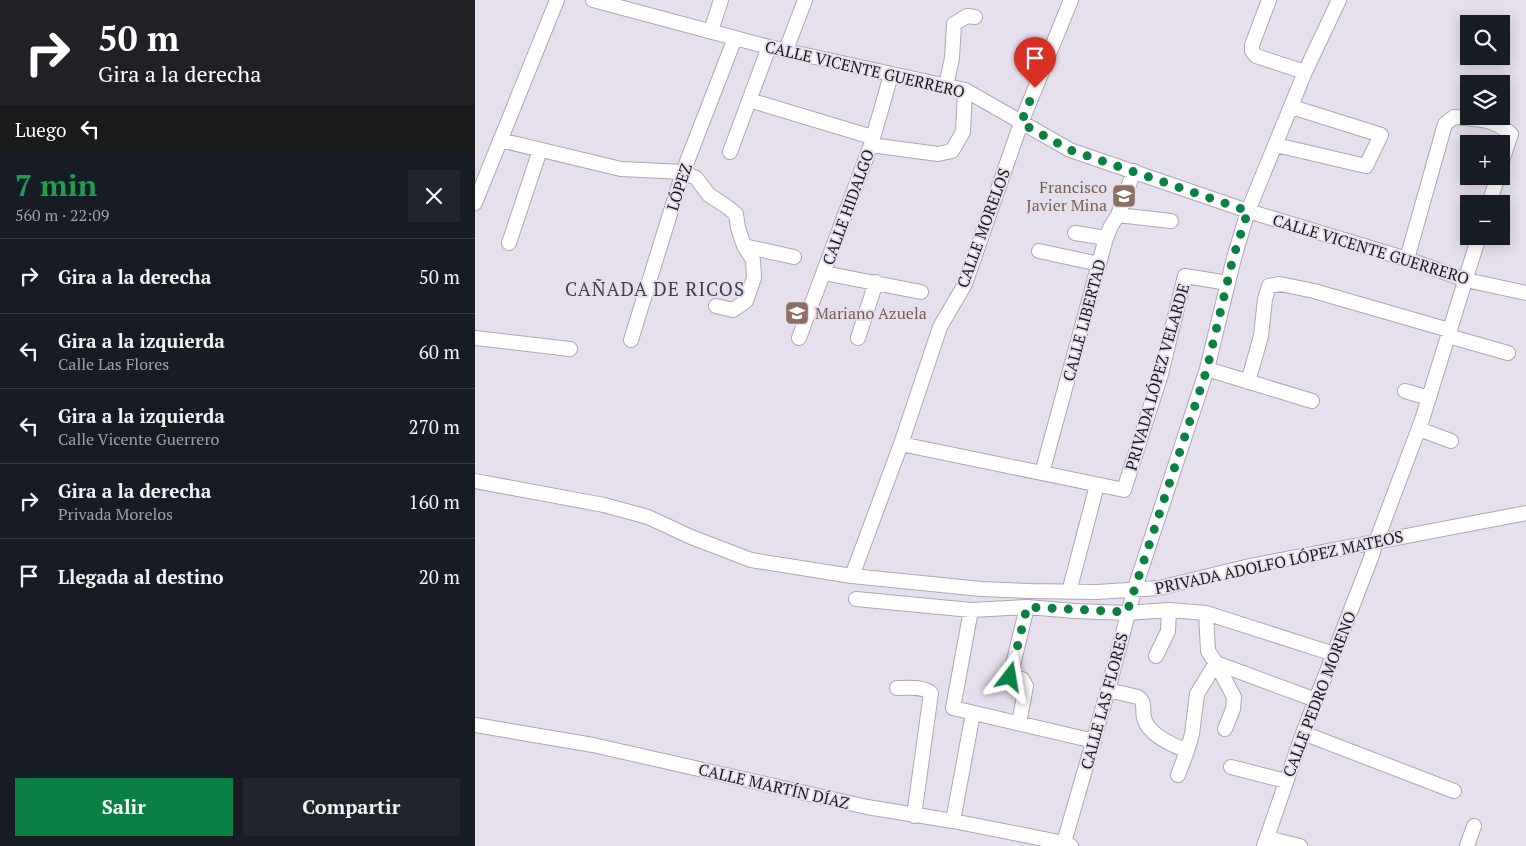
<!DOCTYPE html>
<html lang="es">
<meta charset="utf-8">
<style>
:root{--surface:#171b24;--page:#20242c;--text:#f1f3f6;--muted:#9ea1a6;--line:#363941;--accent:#0b8043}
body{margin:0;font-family:"PT Serif",serif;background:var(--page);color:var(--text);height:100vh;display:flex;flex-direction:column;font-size:19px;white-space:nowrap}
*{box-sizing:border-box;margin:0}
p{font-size:16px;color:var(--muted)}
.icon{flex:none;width:28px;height:28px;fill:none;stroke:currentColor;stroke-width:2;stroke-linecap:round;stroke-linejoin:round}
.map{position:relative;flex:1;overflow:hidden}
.sheet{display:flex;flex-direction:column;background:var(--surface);width:475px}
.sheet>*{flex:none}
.hud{background:#202124;color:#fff;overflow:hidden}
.tools{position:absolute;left:985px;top:15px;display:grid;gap:10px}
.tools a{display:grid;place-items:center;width:50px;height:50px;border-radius:0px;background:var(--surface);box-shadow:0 2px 12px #0003;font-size:25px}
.pin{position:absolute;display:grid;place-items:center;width:42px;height:42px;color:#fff;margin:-51px -21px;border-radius:50% 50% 50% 0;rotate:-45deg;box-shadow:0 0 5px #0007}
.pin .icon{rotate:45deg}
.me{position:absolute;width:55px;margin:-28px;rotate:14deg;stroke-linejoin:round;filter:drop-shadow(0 0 4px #0008)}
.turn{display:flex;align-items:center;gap:18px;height:105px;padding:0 15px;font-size:22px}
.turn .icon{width:65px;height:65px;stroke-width:2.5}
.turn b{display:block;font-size:35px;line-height:42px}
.then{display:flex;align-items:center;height:48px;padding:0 15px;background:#0003;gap:10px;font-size:19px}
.round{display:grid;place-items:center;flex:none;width:52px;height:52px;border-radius:0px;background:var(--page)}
.head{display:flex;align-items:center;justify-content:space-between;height:85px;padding:0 15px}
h1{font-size:30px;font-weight:800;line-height:38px;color:#1e9e55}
.cta{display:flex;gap:10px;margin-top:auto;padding:10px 15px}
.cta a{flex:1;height:58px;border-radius:0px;background:var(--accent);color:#fff;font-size:20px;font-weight:800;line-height:58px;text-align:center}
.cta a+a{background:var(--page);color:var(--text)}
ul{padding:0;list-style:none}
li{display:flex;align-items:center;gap:15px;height:75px;padding:0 15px;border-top:1px solid var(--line)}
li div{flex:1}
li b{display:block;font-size:19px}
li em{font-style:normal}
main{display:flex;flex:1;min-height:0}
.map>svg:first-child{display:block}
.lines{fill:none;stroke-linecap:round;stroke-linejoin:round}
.minor-casing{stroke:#ada7b4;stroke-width:16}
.minor{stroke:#fff;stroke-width:14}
.route{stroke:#0b8043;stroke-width:9;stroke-dasharray:0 16.2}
.labels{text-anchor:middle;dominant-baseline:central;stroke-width:4;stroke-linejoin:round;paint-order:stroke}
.street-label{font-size:16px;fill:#1b191e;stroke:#e6dfed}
.education-label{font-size:16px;fill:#785e54;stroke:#e6dfed;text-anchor:end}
.quarter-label{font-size:19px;letter-spacing:1px;fill:#443f4a;stroke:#e6dfed}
</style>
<main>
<section class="sheet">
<div class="hud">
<div class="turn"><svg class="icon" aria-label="right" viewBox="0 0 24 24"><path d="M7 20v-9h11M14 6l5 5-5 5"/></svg><div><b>50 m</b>Gira a la derecha</div></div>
<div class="then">Luego<svg class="icon" aria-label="left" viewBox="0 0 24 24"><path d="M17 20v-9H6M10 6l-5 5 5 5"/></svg></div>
</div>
<div class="head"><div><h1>7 min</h1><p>560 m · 22:09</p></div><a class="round"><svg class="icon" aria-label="close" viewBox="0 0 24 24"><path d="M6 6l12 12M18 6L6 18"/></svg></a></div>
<ul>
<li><svg class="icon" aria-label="right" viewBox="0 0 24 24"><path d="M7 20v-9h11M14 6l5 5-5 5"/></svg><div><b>Gira a la derecha</b></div><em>50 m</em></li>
<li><svg class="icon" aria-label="left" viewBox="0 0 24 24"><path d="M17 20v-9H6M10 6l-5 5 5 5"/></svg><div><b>Gira a la izquierda</b><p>Calle Las Flores</p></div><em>60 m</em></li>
<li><svg class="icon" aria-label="left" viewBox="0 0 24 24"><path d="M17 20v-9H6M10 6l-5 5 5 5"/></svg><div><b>Gira a la izquierda</b><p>Calle Vicente Guerrero</p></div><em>270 m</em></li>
<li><svg class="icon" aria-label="right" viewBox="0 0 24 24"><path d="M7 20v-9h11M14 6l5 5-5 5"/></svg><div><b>Gira a la derecha</b><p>Privada Morelos</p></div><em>160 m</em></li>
<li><svg class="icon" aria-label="arrive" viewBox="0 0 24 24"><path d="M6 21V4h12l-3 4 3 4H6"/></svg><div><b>Llegada al destino</b></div><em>20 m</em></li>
</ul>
<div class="cta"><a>Salir</a><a>Compartir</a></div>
</section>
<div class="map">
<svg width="1051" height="846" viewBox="0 0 1051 846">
<rect width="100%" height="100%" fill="#e6dfed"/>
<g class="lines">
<defs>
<path id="minor" d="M118,0L294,47L490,90L595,150L773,211L932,259L991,280L1051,293
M794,0L777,45V51L781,56L830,72
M236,31L246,0
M311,50L330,0
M471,86L477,58L479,24L492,16L500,17
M274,100L397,137
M25,140L146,169L208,172L221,178L234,195L251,206L261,214L263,228L269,246L319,257
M396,145L463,154L477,151L488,132L490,90
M801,145L891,166L906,135L817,107
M255,152L294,47
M0,203L82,0
M1014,204L1023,176
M643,215L696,221
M600,233L631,238
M34,243L65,150
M564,251L624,264
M932,259L970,124L979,117C1001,119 1018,118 1036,134L1026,164
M349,273L446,292
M241,306L258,310L271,301L279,278L278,260L269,246
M973,336L1033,353
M0,338L95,349
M324,338L396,145L416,75
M383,338L401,282
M156,340L208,172L260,38
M732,369L837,401
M773,382L786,336L790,299L794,286L805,284L839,291L974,330
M930,391L954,398
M944,429L976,441
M426,444L649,490L686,374L710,276L753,283
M567,473L631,238L636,226L643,215L659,171
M0,481L129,505L173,517L216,537L276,560L377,576L506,589L555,591L622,592L684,588L775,566L1051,513
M377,576L426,444L465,327L490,284L546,123L596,0
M594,592L622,485
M381,599L496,610L552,607L600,611L652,613L694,610L731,613L859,654
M496,610L478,708L619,741
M681,656L693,631L694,610
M741,663L841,700
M741,663L759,697L758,709L750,729
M422,688C433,688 447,686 456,693L439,816
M633,690L663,697C671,703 667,710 669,718C673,735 698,745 712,751L703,775
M544,723L551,686L547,679L535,677L552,607
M0,725L118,745L392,807L478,821L589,843L596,846
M828,733L979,791
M712,751L717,734L722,694L741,663L733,651L731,613
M756,767L811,781
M478,821L498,713
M792,838L825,846
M588,846L633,690L659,591L732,369L759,258L773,211L830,72L864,0
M789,846L828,733L896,558L901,542L947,420L1004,236
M992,846L999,826"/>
</defs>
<use href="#minor" class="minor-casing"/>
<use href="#minor" class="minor"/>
</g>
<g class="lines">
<path class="route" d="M535,677L552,607L652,612L732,369L758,258L773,211L595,150L546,123L560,88"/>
</g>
<defs>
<symbol id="school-square" viewBox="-11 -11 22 22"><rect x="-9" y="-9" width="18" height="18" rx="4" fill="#8d6e63" stroke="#e6dfed"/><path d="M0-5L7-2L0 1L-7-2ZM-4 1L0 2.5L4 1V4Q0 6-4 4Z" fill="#fff"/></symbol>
</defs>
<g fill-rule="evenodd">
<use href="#school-square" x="635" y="182" width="28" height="28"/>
<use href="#school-square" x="308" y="299" width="28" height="28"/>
</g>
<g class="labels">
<g class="street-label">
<text transform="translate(390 69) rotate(13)">CALLE VICENTE GUERRERO</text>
<text transform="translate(204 187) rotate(-72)">LÓPEZ</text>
<text transform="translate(373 207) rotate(-70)">CALLE HIDALGO</text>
<text transform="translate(508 228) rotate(-70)">CALLE MORELOS</text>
<text transform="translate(896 249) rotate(17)">CALLE VICENTE GUERRERO</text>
<text transform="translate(609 320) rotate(-75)">CALLE LIBERTAD</text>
<text transform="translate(682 377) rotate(-74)">PRIVADA LÓPEZ VELARDE</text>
<text transform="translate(804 562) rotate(-12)">PRIVADA ADOLFO LÓPEZ MATEOS</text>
<text transform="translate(844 694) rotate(-69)">CALLE PEDRO MORENO</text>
<text transform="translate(629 701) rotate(-75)">CALLE LAS FLORES</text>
<text transform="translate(299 786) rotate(13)">CALLE MARTÍN DÍAZ</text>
</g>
<g class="education-label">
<text x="632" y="187">Francisco<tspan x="632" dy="18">Javier Mina</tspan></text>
<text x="340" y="313" text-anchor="start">Mariano Azuela</text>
</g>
<g class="quarter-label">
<text x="180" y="288">CAÑADA DE RICOS</text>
</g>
</g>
</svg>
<div class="tools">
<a><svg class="icon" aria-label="search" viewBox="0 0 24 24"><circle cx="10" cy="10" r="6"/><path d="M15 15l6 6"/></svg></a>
<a><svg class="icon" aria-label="layers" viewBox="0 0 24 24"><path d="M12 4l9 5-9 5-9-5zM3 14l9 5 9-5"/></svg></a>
<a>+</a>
<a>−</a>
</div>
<div class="pin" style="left:560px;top:88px;background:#d93025"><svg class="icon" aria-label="arrive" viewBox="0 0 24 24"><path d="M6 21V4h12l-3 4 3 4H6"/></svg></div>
<svg class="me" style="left:535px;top:677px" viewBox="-20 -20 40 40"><path d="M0-17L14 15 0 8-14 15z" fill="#0b8043" stroke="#fff" stroke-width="4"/></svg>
</div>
</main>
